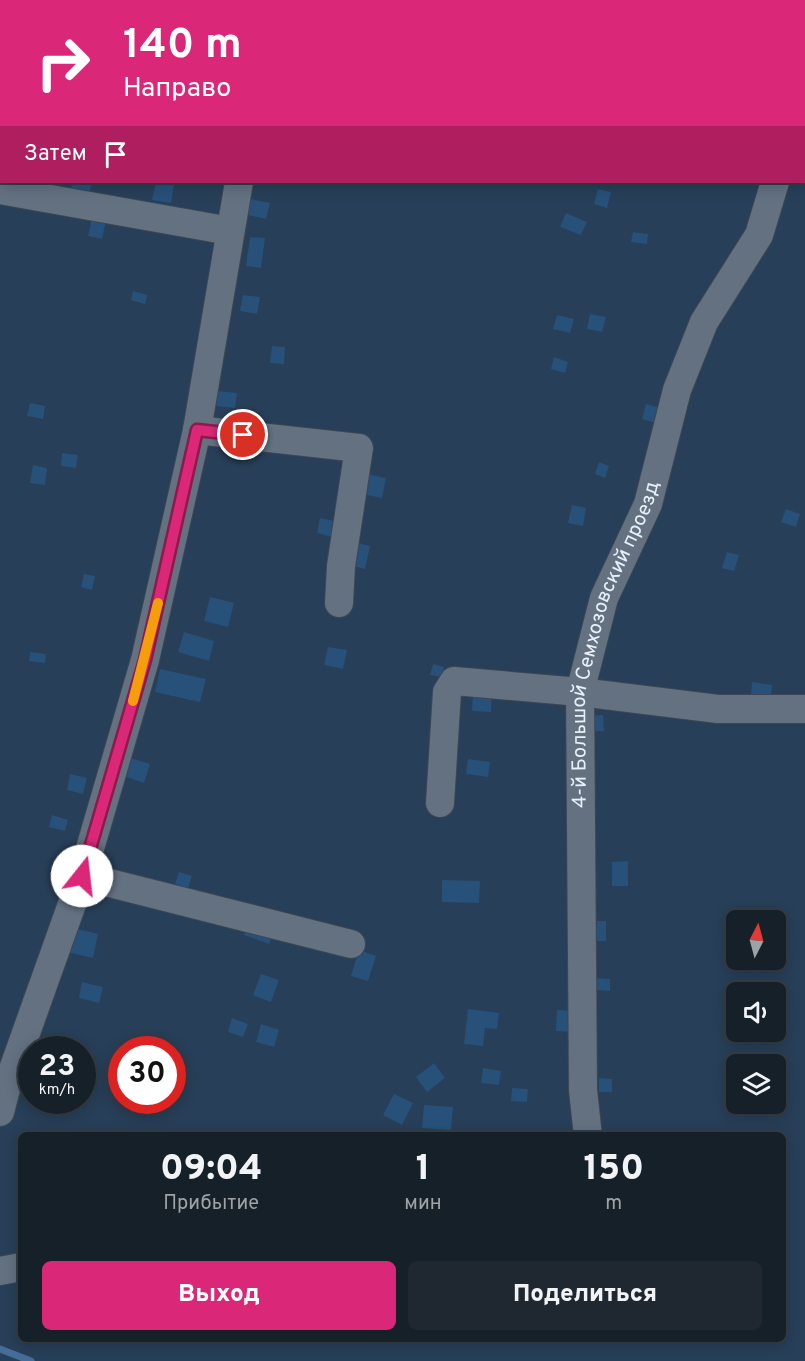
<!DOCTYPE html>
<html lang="ru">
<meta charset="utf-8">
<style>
:root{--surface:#162028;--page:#1f2830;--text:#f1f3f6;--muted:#9ea3a8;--line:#353e45;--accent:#db2777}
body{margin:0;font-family:Overpass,sans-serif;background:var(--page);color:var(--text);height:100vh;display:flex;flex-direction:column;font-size:22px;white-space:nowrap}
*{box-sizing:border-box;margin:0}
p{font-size:20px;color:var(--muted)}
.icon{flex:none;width:33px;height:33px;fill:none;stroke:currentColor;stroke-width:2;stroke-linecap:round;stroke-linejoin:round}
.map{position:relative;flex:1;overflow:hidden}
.drawer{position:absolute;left:18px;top:1132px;width:768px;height:210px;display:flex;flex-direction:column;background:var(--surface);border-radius:9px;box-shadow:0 3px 15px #0003,0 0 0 2px var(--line)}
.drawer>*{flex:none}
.top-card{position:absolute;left:0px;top:0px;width:806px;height:183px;box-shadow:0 3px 15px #0003,0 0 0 2px var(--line);background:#db2777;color:#fff;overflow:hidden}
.needle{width:39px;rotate:6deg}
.fabs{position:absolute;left:726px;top:910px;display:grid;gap:12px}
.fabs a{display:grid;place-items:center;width:60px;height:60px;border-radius:9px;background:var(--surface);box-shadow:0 3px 15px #0003,0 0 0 2px var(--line);font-size:30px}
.speed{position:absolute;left:18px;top:1036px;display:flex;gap:12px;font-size:30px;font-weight:700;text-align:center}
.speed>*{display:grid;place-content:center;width:78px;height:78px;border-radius:50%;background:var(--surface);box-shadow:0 3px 15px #0003,0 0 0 2px var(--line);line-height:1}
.speed small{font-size:15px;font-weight:400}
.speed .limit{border:9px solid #d22;background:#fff;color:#111}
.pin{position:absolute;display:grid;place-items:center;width:51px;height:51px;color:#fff;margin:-26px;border:3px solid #fff;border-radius:50%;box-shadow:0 2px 6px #0007}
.me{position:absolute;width:66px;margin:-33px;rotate:16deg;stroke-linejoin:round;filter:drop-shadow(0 0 4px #0008)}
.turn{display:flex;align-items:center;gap:21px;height:126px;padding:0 24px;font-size:27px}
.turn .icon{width:78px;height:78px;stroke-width:2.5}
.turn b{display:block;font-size:42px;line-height:51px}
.then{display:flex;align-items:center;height:57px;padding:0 24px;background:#0003;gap:12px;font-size:22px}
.eta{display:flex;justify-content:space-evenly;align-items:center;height:102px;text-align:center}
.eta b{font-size:36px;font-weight:800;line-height:42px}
.primary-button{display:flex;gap:12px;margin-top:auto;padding:12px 24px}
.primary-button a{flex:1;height:69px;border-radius:9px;background:var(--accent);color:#fff;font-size:24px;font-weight:800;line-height:69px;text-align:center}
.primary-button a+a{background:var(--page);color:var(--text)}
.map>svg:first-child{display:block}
.green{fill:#273f58;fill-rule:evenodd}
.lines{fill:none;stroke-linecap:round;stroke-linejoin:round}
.stream{stroke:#446e99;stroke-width:7}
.building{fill:#275179}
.minor-casing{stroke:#3d4753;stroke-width:30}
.minor{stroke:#637181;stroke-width:28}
.route-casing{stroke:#8e194d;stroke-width:15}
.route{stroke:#db2777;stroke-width:10}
.slow{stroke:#f59e0b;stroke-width:10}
.labels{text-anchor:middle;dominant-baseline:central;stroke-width:6;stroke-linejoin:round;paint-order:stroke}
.street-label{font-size:20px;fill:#e8f0f9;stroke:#14202c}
</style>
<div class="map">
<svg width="805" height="1361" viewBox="0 0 805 1361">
<rect width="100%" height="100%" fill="#1d2a36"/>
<path class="green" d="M0,0H805V1361H0ZM2,2H804V182H2ZM736,921H776V960H736ZM736,993H776V1032H736ZM32,1050H82V1101H32ZM122,1050H172V1101H122ZM736,1065H776V1104H736ZM21,1136H783V1340H21Z"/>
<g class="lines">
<path class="stream" d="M0,1349L31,1361"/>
</g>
<path class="building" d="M72,182L91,185L89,197L70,194Z
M156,182L174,185L171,203L152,200Z
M598,189L611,192L607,208L594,204Z
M251,199L270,203L266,219L248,215Z
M93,212L107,215L102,239L88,236Z
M566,213L587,222L581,235L560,227Z
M633,232L648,234L647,244L631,242Z
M250,237L265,238L261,268L246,266Z
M133,291L147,295L145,304L131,300Z
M243,295L260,297L257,314L240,311Z
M590,314L606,317L602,332L587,329Z
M557,315L574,319L570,333L553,329Z
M272,346L285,347L284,364L270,363Z
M554,357L568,362L565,373L551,369Z
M218,391L237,393L235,408L216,406Z
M30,403L45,406L43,419L27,416Z
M646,404L664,409L660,424L642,419Z
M62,453L78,455L76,468L61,466Z
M599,462L609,466L605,478L595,474Z
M33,465L47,468L45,485L30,483Z
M366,474L386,478L382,498L362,494Z
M572,505L586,508L583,526L568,523Z
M786,509L800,514L796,527L781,522Z
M320,518L339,522L336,538L317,533Z
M354,542L370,546L365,569L349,565Z
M727,552L739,555L734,571L722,568Z
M84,574L95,576L92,590L81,587Z
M210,597L234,603L228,627L204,621Z
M184,632L214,641L209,661L178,652Z
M328,647L347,650L343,669L324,665Z
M30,652L46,654L45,663L29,661Z
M433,664L444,667L442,677L430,675Z
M160,669L206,679L200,702L155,692Z
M752,682L772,685L771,697L751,695Z
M473,690L492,691L491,712L472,711Z
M603,715L604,731H589L588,716Z
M127,757L150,764L144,783L121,775Z
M468,759L490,762L488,777L466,774Z
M70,774L87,778L83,794L67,790Z
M52,815L68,820L65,831L49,827Z
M628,861V886H612V862Z
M179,872L192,876L188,888L175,884Z
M442,880L480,881L479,903L442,902Z
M249,921L274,929L269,944L244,935Z
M592,921H606V941H592Z
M73,928L98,934L93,958L67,952Z
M359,950L376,956L368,981L351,976Z
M261,974L279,980L271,1002L253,995Z
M594,978L610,979V991L593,990Z
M82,982L103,987L99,1003L79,998Z
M468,1009L499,1013L497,1029L485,1028L483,1046L464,1044Z
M557,1010L574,1011L573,1032L556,1031Z
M232,1018L248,1024L243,1037L228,1032Z
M261,1024L279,1030L274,1047L256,1042Z
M434,1063L445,1078L427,1092L416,1077Z
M483,1068L501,1071L499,1085L481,1083Z
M599,1078L612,1079V1092H599Z
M512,1088L528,1089L527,1102L511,1101Z
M394,1094L413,1103L402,1125L383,1115Z
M424,1105L453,1107L451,1130L422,1128Z"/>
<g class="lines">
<defs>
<g id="minor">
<path d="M291,2V0"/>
<path d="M804,77L805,74"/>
<path d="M0,190L230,231"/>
<path d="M197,430L359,448L341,566L339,603"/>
<path d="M440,803L447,692L454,681L580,692L718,709H805"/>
<path d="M82,876L351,944"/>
<path d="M0,1112L6,1089L82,876L145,660L197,430L239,182"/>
<path id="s1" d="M588,1136L583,1090L580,692L604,598L648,504L677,390L704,322L759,235L775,182"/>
<path d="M0,1271L21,1267"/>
</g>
</defs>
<use href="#minor" class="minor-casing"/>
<use href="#minor" class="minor"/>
</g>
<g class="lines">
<defs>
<path id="route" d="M82,876L145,660L197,430L243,435"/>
</defs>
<use href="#route" class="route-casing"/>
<use href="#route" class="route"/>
<path class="slow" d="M133,701L158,603"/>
</g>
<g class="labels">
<g class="street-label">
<text stroke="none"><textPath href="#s1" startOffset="498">4-й Большой Семхозовский проезд</textPath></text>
</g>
</g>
</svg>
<div class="fabs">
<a><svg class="needle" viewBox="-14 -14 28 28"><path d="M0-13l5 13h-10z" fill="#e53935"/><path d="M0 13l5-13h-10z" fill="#9ea3a8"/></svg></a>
<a><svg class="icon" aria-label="sound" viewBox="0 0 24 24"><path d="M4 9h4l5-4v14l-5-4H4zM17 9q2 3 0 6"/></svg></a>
<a><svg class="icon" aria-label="layers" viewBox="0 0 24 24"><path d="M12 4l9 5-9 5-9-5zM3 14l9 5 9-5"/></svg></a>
</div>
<div class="speed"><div>23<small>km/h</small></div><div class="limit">30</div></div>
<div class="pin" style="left:243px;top:435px;background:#d93025"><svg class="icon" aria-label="arrive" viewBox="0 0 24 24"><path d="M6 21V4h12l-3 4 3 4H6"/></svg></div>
<svg class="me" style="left:82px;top:876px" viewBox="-20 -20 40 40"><circle r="19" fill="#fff"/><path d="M0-13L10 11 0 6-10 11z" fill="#db2777"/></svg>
<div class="top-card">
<div class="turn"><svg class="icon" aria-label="right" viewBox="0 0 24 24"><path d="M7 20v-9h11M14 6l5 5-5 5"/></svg><div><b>140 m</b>Направо</div></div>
<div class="then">Затем<svg class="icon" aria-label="arrive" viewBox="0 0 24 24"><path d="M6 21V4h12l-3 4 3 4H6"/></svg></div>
</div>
<section class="drawer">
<div class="eta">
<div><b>09:04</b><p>Прибытие</p></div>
<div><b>1</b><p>мин</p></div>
<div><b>150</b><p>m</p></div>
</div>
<div class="primary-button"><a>Выход</a><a>Поделиться</a></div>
</section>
</div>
